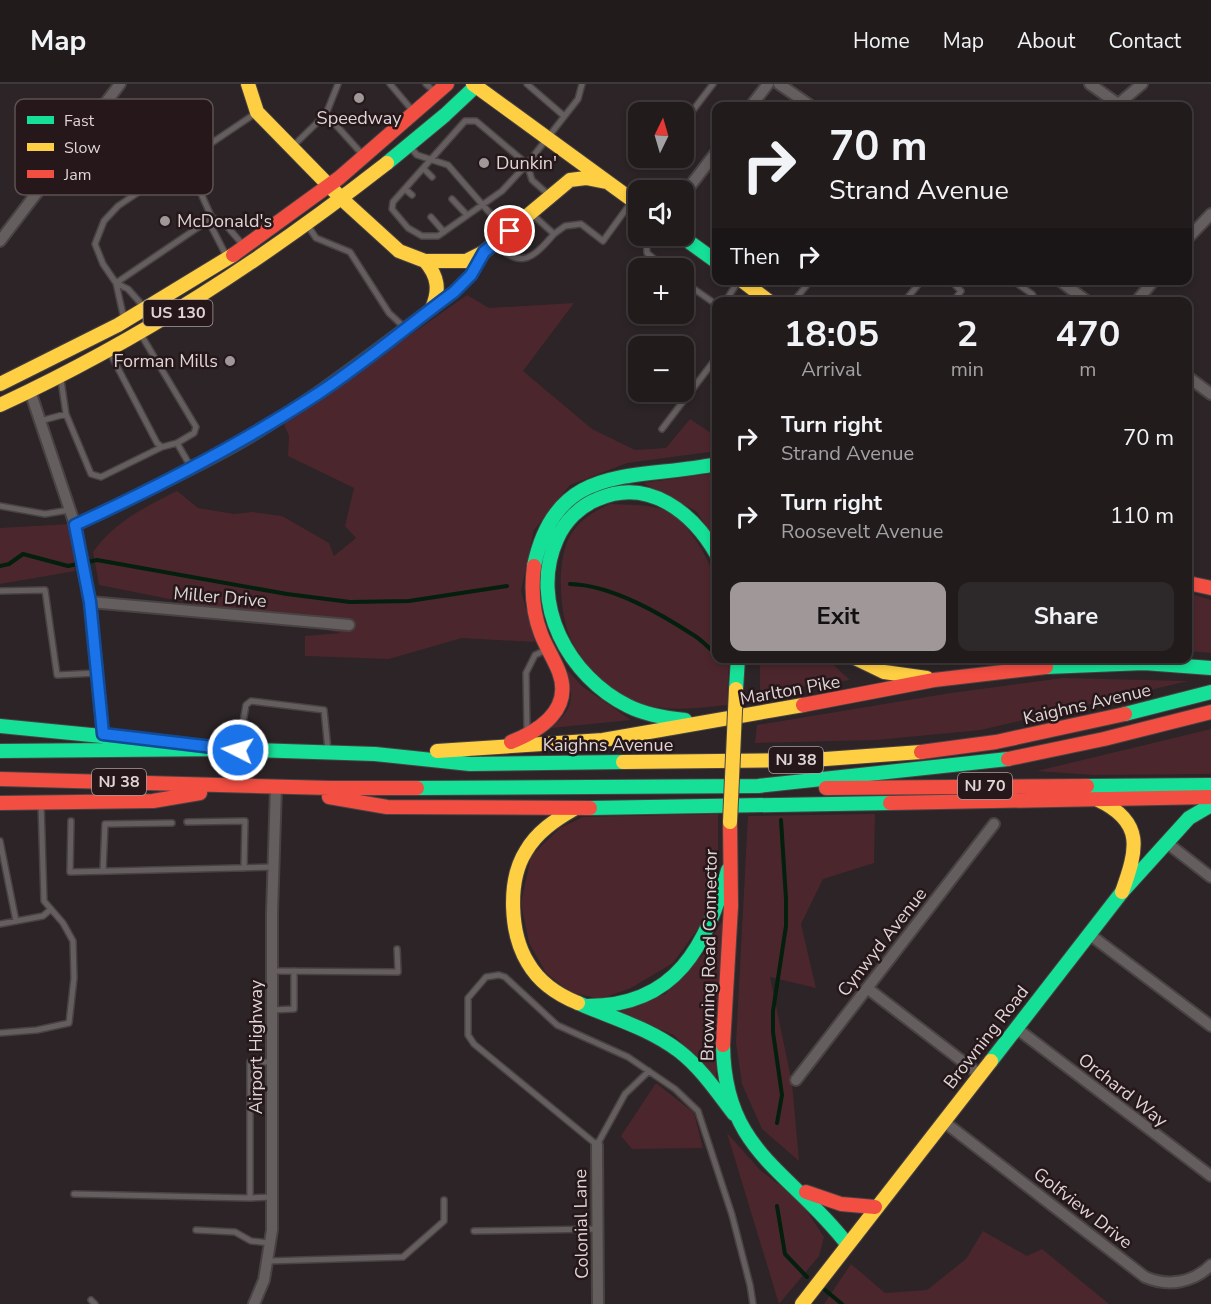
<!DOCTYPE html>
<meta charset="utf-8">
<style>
:root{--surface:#211b1c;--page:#2d2829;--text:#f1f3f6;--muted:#a2a1a3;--line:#3e393b;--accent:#a09798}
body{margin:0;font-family:"Nunito Sans",sans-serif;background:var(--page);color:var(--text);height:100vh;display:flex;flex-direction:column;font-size:22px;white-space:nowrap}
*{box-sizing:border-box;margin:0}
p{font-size:20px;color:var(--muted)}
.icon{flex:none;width:33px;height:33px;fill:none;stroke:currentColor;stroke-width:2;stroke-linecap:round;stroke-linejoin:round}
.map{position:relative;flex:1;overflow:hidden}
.side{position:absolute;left:712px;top:213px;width:480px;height:366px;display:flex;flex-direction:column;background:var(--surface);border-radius:12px;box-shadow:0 3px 9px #0003,0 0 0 2px var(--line)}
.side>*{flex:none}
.hud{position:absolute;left:712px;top:18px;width:480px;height:183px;border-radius:12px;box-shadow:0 3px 9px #0003,0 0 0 2px var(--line);background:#211b1c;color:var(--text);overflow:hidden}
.needle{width:39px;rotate:5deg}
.controls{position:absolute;left:628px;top:18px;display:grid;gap:12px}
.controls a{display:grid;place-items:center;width:66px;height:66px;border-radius:12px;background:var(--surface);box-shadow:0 3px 9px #0003,0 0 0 2px var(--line);font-size:30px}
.pin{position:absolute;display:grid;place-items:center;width:51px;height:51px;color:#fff;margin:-26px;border:3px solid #fff;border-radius:50%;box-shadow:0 2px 6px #0007}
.me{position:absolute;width:66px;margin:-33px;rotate:275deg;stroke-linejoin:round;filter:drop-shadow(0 0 4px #0008)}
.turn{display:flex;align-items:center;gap:21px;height:126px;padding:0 18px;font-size:27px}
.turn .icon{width:78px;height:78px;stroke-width:2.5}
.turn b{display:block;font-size:42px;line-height:51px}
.then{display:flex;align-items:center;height:57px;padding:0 18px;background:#0003;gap:12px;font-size:22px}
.eta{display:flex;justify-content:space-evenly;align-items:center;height:102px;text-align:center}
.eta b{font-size:36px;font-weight:700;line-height:42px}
.primary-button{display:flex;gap:12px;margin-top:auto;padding:12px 18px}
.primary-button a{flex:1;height:69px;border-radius:12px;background:var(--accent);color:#111;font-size:24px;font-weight:700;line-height:69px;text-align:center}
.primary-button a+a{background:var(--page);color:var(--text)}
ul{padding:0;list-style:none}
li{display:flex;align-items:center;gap:18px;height:78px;padding:0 18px}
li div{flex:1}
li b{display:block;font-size:22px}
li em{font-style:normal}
header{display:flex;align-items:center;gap:36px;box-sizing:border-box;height:84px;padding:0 30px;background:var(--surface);border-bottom:2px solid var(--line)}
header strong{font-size:28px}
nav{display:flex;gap:33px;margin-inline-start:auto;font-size:21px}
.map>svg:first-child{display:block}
.green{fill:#4c262d}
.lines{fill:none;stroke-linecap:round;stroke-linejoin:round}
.stream{stroke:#041f0d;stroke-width:4}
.lane-casing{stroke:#484243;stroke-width:8}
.street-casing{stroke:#484243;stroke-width:14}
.fast-casing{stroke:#484243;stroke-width:16}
.slow-casing{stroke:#484243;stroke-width:16}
.jam-casing{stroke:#484243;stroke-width:16}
.lane{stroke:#645e5f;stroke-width:5}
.street{stroke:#645e5f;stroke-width:10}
.fast{stroke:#16e098;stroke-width:14}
.slow{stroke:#ffcf43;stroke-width:14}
.jam{stroke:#f24e42;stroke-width:14}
.slow-bridge-casing{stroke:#484243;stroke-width:16;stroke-linecap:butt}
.slow-bridge{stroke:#ffcf43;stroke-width:14}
.route-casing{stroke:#114b97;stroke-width:15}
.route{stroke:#1a73e8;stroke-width:10}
.poi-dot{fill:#a09798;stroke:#26181a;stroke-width:2}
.labels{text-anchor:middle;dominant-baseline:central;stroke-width:5;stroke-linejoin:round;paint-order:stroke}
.shield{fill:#26181a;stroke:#a89c9e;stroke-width:1.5}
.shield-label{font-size:16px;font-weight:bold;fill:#dfd5d6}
.poi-label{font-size:18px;fill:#dfd5d6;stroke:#26181a;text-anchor:start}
.street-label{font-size:18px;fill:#dfd5d6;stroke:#26181a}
.key{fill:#26181a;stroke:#5e5152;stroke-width:1.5}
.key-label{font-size:16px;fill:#dfd5d6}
</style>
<header>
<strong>Map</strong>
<nav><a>Home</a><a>Map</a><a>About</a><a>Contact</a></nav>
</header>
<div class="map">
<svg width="1211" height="1220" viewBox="0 0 1211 1220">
<rect width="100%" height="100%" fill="#2c2426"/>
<path class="green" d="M467,211L489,224L574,219L523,287L592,345L635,366L666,364L690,335L717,353V367L627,379L570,401L534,446L521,507L535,558L462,554L389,575L305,572V552L341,549L99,501L93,468C114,438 145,423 177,407L198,424L234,430L253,428L282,432L329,459L334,472L356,454L345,442L354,404L288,372L289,352L284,340Z
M717,389V458L696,427L643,399Z
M610,420C625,421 646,420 661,425C688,435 707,472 717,498V574L729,575L727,621C692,625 652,630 621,610C601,597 579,574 570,553C559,528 556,473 571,450C580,436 595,426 610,420Z
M71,440L75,487L0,500V444Z
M1188,509L1211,516V569L1188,567Z
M760,575H827L850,596L760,608Z
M567,586L583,603L631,636L551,644C574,624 574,615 567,586Z
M1063,594L1188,597L981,646L876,656L755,659L757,641L951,609Z
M1211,645V690L1094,691L1037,687Z
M718,730V775L702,839L673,879L631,904L600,915L570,908L546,889L529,859L521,819L531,772L560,744L583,733Z
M875,730L874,779L823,795L801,840L816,904L770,893L792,999L799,1077L762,1045L742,1000L736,959L748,732Z
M724,833L716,994L674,951L617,928L665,910L703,871Z
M656,999L694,1029L703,1064L632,1065L621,1052Z
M727,1049L760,1086L800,1117L824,1153L819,1172L779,1220Z
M983,1147L1027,1172L1042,1165L1109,1220H824L851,1180L885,1209L927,1206L966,1175Z"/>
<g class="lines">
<path class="stream" d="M0,482L9,480L23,470L68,482L97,476L287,510L350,518L409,517L507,502
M570,500C612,501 661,530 695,552C703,557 709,565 717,570
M722,574L726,578
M777,1039L782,1011L773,948V927L786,842V815L781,736
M777,1122L785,1170L807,1193
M825,1206L842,1220"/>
<defs>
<path id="lane" d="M390,0L412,26
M426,0L435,8
M527,0L564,32
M326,30L362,70
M684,38L713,0
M292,63L326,30L338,0
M410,63L417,71L448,81L488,127L508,146
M186,76L212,134V144L227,173
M424,85L432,93
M405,105L412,111
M549,111L532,96L527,80L476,37H465L393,118L392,125L408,144L422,152H438L502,107L527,80L578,15L582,0
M452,115L467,131
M431,133L444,148
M212,134L224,139L244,162
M308,142L316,154L350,168L389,229L405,244
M554,150L565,142L581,140L603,157L632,117
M646,152L647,169L665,184
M496,161C522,186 534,173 554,150L533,131
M950,196L961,207L953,218
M1012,196L1032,210L1037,218
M684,198L717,221
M116,199L212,134
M116,199L124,235
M725,218L739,196
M793,218L811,196
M904,218L922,196
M144,223L128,205L116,199L103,180L95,160L104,137L118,122L256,29
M110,269L157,359L162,363L177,359L194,349L196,343L143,254
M61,296L66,330
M40,337L66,330L91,390L101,393L162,363
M662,345L717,273
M177,359L192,385
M0,422L45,430L69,426
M0,507L45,506L57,591L97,589
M527,646L526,589L535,571L546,566
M239,661L246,621L251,617L324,626L328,666
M71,737L70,788L273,783
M187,738L245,737L244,784
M0,757L16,837
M103,786L105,740L172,739
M0,840L43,832L51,825
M272,887L398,888L397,865
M272,926L294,925V887
M0,949L37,946L69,939L74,894L73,857L63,839L44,817L41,720
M649,987L625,1010L597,1061L474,960L468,951V914L486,893L499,891L505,893L557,941L628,973L675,1005L698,1027L732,1131L750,1201L753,1220
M74,1110L250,1114
M272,1113L250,1114V978H272
M196,1146L235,1148L251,1157L270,1159
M474,1147L598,1145
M268,1177L403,1173L444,1137V1116
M91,1216L95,1220"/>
<path id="street" d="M779,0L811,22
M1090,0L1118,20
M751,22L768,0
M1116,22L1142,0
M684,110L717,67
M1188,154L1211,130
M0,157L120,0
M1059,196L1088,218
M1136,218L1154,196
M1188,293L1211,310
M30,307L75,441L90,518L103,650
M75,441C130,415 185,390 238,360C314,316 383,260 454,208L471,191L484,169
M90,518L349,541
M1167,759L1211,793
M1089,850L1211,942
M867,904L979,990
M1016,944L1211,1092
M796,996L994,740
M943,1037L1145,1193C1168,1203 1193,1199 1211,1181
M597,1061L598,1220
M254,1220L264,1196L272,1146V829L276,703"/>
<path id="fast" d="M387,79L445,31L478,0
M681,152L717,178
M534,482C556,376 635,397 717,380
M1046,583L1144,579L1211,584
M736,605L738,574
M1125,630L1211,608
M685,636C665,634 646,631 628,622C569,593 528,519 557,455C565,437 580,422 598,415C649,393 693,429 717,471
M0,642L162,658
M0,667L223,665L375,670L470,680L623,678
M1087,702L1211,701
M417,704L758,702L1008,675
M590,724L890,719
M578,919C612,934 649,944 679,967C701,984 717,1008 734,1030
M588,922C677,922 706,861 728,786
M723,961C724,1068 790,1086 847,1160
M991,977L1122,808L1189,734L1211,721"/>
<path id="slow" d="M248,0L257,28L343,116L399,167L425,177H466L484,168L570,96L586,94L606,98
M473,0L639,121
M425,177C438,192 440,206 432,224
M741,196L770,218
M0,300L118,241L233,171
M0,321C142,255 264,175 387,79
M855,574L884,588L927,594
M437,667L603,656L803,621
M623,678L812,676L921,668
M1098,716C1145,738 1137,766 1122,808
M574,725C555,736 537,748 526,767C507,797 510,850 528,879C539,898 558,911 578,919
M802,1220L991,977"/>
<path id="jam" d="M233,171L339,94L447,0
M1188,499L1211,504
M803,621L934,596L1046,583
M511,658C541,646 573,625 559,588C554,575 546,563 541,550C533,529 531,505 534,482
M921,668L996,658L1125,630
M1008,675L1104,655L1211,628
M0,695L331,704H417
M826,704L1087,702
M329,713L387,723L590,724
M0,719L153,717L200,709
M890,719L1211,713
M723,961L731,822L730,738
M806,1108L841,1120L875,1123"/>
</defs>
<use href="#lane" class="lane-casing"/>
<use href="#street" class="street-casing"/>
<use href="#fast" class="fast-casing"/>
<use href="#slow" class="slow-casing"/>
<use href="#jam" class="jam-casing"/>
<use href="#lane" class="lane"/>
<use href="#street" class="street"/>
<use href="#fast" class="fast"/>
<use href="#slow" class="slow"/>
<use href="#jam" class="jam"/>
<defs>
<path id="slow-bridge" d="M730,738L736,605"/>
</defs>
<use href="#slow-bridge" class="slow-bridge-casing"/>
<use href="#slow-bridge" class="slow-bridge"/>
</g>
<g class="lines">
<defs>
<path id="route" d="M238,666L103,650L90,518L75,441C160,402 241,360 319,309C366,278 409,241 454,208L471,191L484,168L510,147"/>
</defs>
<use href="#route" class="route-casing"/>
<use href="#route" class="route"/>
</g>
<g class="poi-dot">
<circle cx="359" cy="14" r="6"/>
<circle cx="484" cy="79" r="6"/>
<circle cx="165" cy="137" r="6"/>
<circle cx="230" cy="277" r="6"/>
</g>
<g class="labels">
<g class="shield">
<rect x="143.5" y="216" width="69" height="26" rx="4.5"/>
<rect x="769" y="663" width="54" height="26" rx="4.5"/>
<rect x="92" y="685" width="54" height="26" rx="4.5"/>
<rect x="958" y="689" width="54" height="26" rx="4.5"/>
</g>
<g class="shield-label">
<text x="178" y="229">US 130</text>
<text x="796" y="676">NJ 38</text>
<text x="119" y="698">NJ 38</text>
<text x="985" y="702">NJ 70</text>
</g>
<g class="poi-label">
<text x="359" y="34" text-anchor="middle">Speedway</text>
<text x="496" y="79">Dunkin'</text>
<text x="177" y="137">McDonald's</text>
<text x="218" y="277" text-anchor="end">Forman Mills</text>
</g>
<g class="street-label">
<text transform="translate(220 513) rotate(5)">Miller Drive</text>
<text transform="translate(790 606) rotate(-10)">Marlton Pike</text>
<text transform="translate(1087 620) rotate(-13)">Kaighns Avenue</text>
<text x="608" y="661">Kaighns Avenue</text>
<text transform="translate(882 858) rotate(-52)">Cynwyd Avenue</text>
<text transform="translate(709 871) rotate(-89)">Browning Road Connector</text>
<text transform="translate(986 953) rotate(-52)">Browning Road</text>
<text transform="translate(256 963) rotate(-90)">Airport Highway</text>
<text transform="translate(1123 1006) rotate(38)">Orchard Way</text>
<text transform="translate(1083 1124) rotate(38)">Golfview Drive</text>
<text transform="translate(581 1140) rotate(-91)">Colonial Lane</text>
</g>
</g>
<rect x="15" y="15" width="198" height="96" rx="9" class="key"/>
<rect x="27" y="32" width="27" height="8" fill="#16e098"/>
<rect x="27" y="59" width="27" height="8" fill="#ffcf43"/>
<rect x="27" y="86" width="27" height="8" fill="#f24e42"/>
<g class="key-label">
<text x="64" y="42">Fast</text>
<text x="64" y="69">Slow</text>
<text x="64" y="96">Jam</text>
</g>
</svg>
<div class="controls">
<a><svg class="needle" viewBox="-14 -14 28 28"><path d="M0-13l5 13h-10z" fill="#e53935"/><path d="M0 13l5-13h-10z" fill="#a2a1a3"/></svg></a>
<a><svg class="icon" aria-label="sound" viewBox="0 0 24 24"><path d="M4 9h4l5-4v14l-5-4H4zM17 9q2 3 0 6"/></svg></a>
<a>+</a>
<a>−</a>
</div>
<div class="pin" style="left:510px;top:147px;background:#d93025"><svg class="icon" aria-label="arrive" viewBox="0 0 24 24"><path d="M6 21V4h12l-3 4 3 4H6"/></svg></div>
<svg class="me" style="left:238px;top:666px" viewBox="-20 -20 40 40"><circle r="17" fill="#1a73e8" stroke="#fff" stroke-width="3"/><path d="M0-11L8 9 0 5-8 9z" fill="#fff"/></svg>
<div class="hud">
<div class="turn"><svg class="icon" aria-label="right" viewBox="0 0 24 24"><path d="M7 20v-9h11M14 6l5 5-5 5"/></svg><div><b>70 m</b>Strand Avenue</div></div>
<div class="then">Then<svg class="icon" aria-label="right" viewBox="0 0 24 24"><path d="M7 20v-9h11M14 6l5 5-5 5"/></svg></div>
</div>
<section class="side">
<div class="eta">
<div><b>18:05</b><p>Arrival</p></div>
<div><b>2</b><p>min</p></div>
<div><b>470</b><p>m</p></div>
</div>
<ul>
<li><svg class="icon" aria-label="right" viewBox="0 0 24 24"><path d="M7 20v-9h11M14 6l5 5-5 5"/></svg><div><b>Turn right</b><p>Strand Avenue</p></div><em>70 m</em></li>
<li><svg class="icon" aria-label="right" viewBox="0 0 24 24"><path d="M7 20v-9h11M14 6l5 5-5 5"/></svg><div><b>Turn right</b><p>Roosevelt Avenue</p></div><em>110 m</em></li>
</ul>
<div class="primary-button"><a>Exit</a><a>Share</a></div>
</section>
</div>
